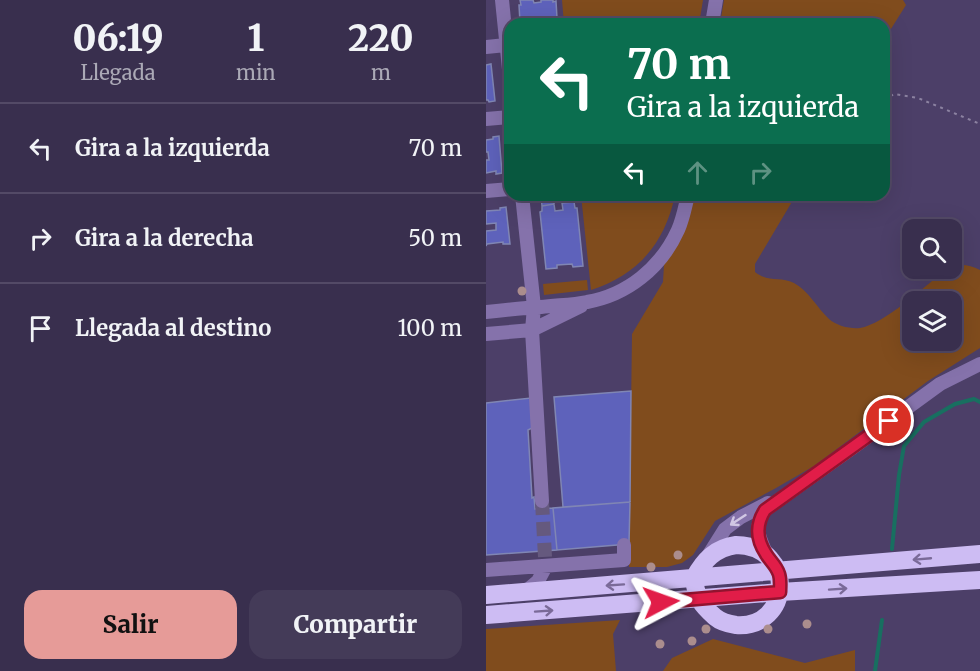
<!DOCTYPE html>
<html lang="es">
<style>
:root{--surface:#392f4e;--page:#443b58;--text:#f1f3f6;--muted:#aba9b6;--line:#534a66;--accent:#e69b98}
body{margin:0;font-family:Merriweather,serif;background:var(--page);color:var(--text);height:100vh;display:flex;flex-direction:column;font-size:22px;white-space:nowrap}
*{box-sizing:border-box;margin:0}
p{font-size:20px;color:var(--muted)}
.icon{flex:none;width:33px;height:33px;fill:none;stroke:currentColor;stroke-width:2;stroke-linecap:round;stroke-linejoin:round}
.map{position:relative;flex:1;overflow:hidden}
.panel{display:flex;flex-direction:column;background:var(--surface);width:486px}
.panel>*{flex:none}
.hud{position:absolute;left:18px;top:18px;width:386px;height:183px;border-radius:18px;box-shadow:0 6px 24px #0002,0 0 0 2px var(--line);background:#0b6e4f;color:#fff;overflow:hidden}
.fabs{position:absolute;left:416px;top:219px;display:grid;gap:12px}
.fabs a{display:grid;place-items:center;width:60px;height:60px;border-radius:12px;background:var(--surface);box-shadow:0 6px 24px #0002,0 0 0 2px var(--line);font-size:30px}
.pin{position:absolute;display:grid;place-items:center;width:51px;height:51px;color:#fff;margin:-26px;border:3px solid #fff;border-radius:50%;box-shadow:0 2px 6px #0007}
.me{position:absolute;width:66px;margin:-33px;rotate:86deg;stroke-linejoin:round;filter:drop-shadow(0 0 4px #0008)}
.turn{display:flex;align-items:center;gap:21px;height:126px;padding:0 24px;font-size:27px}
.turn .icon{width:78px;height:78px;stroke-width:2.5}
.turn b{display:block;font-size:42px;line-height:51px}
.lanes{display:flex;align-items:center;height:57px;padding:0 24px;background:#0003;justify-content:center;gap:30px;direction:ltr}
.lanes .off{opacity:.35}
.eta{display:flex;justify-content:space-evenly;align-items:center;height:102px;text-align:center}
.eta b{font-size:36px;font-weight:800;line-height:42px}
.button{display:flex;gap:12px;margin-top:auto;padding:12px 24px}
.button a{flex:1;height:69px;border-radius:18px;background:var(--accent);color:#111;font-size:24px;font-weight:800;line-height:69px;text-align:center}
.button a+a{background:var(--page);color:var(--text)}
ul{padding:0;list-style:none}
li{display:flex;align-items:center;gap:18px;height:90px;padding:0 24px;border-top:2px solid var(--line)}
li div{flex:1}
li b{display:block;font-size:22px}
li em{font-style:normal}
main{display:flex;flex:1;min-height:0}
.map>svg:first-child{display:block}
.green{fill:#804c1d;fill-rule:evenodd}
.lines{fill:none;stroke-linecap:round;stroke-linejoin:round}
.stream{stroke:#186f60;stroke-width:4}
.building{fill:#5e62bb;stroke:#8086b4;stroke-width:1.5}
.minor-tunnel{stroke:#65597e;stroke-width:14;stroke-dasharray:14 7;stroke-linecap:butt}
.path{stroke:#8c82a1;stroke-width:2;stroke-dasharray:3 4.5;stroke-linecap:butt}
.minor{stroke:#8572ab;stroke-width:14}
.highway{stroke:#cdbcf3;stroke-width:18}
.tree{fill:#ab8d8d}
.oneway{stroke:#d1c7e4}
.oneway2{stroke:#7a6a98}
.route-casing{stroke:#92132f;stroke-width:15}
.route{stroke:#e11d48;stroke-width:10}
</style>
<main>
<section class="panel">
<div class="eta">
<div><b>06:19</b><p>Llegada</p></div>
<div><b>1</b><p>min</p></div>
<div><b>220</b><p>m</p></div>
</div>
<ul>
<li><svg class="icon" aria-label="left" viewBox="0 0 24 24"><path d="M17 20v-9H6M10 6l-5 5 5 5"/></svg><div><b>Gira a la izquierda</b></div><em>70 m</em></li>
<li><svg class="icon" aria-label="right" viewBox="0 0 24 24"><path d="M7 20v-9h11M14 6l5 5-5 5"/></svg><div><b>Gira a la derecha</b></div><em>50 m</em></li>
<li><svg class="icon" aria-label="arrive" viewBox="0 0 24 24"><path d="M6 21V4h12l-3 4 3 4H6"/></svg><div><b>Llegada al destino</b></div><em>100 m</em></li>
</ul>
<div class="button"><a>Salir</a><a>Compartir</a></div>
</section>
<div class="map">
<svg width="494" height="671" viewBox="0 0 494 671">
<rect width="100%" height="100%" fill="#4c3f68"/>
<path class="green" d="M76,0H217L213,24H78Z
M238,0H417L420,5L398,40V24H234Z
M95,195H189C179,243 152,275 105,290Z
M208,195H310L269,264V272C283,283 294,276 308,283C322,290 332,309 343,319C351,326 364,329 374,328C398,324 438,287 457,272L465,268L466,266C477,264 484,265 494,270V348L442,381L328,466L290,488L229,521L207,555L196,563L181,567H143L146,334L177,282L178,265L198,228ZM426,302H465V340H426Z
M101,280L102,290L58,295L57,284Z
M134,620L127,634L130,671H0V629Z
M227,639L319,663L369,650V671H177L186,658Z"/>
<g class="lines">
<path class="stream" d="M406,549L413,475L418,446L438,422L469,404L488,399L494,402
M389,671L396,620"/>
</g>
<path class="building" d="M34,0H47L48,3L55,2V0H67V2L70,1L71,18L69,19L70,24H57V21H49V24H37V22H34L33,5H35Z
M5,64L9,101L3,102L2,100H0V65Z
M13,136L16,173L10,174V171L0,173V160H3L2,152H0V140L7,139V137Z
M55,195H87L88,202L76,203L75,198L67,199L68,204L56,206Z
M88,202L89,208H91L97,266L87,267L86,264L71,265V268L60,269L54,212L56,211V206L68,204L69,211L77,210L76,203Z
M20,207L24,244H17V242L1,244L0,246V231L10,230V223L0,224V211L14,210V208Z
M145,391L144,502L77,507L68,397Z
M45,398L46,428L42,430L46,498L48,497L49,509L67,508L71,550L0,555V403Z
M144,502L143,544L71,550L67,508Z"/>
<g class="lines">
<path class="minor-tunnel" d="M56,501L59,557"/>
<path class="path" d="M398,100L408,94L432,98L494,124"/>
<path class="minor" d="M16,0L24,79
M226,24L230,0
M0,47L20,45
M0,119L24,117
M0,191L24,189
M36,195L48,307L46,330L56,501
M0,312C18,310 37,308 55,307C70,305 86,305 101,302C141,295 175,268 192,230C197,219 199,207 202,195
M0,334L46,330L95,306
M280,553C272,535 268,527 279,510L369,446L454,384L494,364
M222,556L239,529L255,517L282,503
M0,570L138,560V545
M39,592L52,581L60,566"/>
<path class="highway" d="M250,545C312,546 305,629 250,625C243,624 235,622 229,617C214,604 210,597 208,578C218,560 229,548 250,545Z
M0,595L494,554
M0,615L294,592L494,580"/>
</g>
<g class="tree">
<circle cx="36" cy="291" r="4.5"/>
<circle cx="192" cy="555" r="4.5"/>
<circle cx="165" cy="567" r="4.5"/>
<circle cx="321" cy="624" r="4.5"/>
<circle cx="220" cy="629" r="4.5"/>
<circle cx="282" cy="629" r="4.5"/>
<circle cx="206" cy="641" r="4.5"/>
<circle cx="174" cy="644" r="4.5"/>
</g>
<defs><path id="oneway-shaft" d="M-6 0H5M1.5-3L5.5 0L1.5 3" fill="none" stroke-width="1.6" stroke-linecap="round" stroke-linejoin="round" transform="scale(1.5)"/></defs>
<use class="oneway" href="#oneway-shaft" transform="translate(252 520) rotate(147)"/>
<g class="oneway2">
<use href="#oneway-shaft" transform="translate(436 559) rotate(175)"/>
<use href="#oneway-shaft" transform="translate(129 585) rotate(176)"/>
<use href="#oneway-shaft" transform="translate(352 589) rotate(-4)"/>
<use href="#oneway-shaft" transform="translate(58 611) rotate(-4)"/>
</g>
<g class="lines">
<defs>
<path id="route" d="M175,602L294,592C294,586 295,580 293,574C290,565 284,561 280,554C270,539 270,524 279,510L403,421"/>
</defs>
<use href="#route" class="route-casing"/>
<use href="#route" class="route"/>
</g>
</svg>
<div class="fabs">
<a><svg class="icon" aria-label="search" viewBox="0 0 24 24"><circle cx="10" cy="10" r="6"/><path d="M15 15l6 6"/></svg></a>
<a><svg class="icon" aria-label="layers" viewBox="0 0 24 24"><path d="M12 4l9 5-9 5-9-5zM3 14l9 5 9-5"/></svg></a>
</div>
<div class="pin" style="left:403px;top:421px;background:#d93025"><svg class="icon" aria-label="arrive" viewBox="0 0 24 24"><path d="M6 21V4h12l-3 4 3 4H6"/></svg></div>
<svg class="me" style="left:175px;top:602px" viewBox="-20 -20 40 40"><path d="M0-17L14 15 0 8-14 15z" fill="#e11d48" stroke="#fff" stroke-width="4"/></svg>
<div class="hud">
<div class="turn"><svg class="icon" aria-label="left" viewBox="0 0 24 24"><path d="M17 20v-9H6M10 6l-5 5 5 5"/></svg><div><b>70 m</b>Gira a la izquierda</div></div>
<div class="lanes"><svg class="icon" aria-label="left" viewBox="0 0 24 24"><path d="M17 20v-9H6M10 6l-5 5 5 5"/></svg><svg class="icon off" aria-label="ahead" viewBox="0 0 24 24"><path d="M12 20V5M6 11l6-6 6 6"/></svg><svg class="icon off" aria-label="right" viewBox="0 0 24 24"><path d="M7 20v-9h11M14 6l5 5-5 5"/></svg></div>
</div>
</div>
</main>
